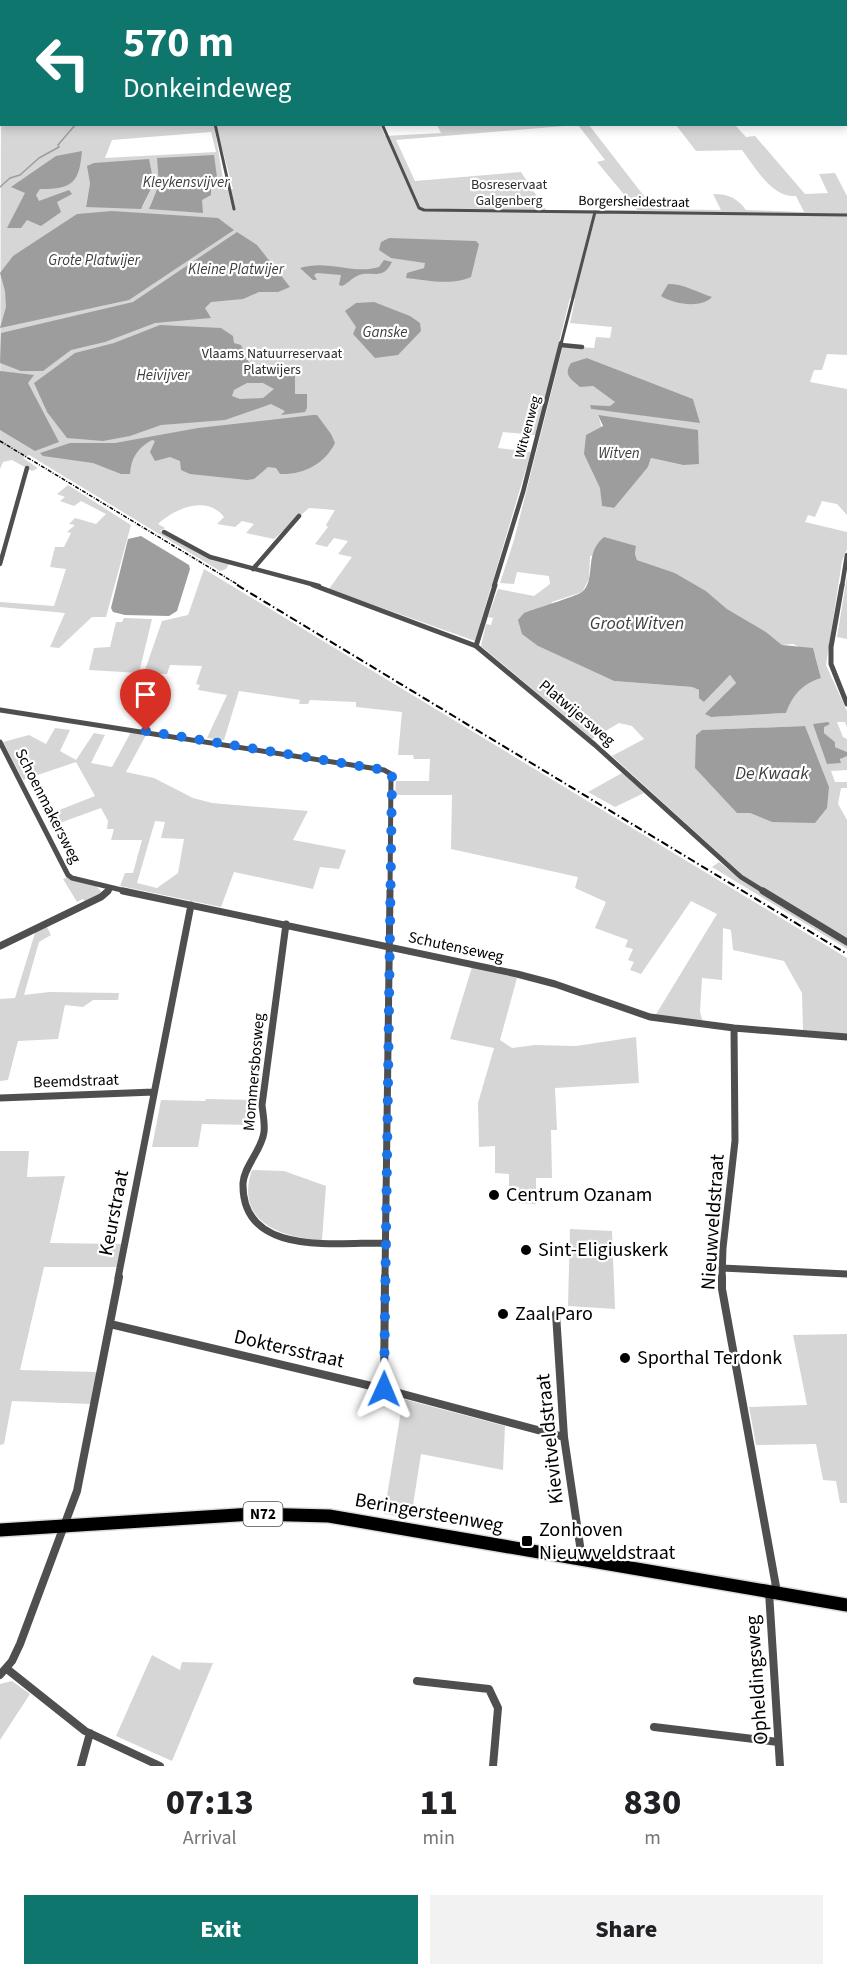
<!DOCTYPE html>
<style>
:root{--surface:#fff;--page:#f2f2f2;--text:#202124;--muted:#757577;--accent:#0f766e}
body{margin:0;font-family:"Source Sans 3",sans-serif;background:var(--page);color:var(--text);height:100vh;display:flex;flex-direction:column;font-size:22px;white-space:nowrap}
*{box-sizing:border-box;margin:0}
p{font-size:20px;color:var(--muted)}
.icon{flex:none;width:33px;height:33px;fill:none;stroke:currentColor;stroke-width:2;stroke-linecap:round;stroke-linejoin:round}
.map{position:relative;height:1766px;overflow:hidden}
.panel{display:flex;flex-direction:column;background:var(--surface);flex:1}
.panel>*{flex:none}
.guide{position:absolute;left:0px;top:0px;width:848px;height:126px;box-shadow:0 3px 9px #0003;background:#0f766e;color:#fff;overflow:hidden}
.pin{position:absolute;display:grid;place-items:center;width:51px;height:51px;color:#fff;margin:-62px -26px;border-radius:50% 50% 50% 0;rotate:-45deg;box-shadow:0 0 6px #0007}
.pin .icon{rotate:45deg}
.me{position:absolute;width:66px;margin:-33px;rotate:1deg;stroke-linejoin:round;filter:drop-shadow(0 0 4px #0008)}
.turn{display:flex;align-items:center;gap:21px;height:126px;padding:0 24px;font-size:27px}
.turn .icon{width:78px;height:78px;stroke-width:2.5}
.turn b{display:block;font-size:42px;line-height:51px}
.eta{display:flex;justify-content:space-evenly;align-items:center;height:102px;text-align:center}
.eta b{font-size:36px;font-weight:800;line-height:42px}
.cta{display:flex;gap:12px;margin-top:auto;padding:12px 24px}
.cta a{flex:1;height:69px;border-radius:0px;background:var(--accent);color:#fff;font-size:24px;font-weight:800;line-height:69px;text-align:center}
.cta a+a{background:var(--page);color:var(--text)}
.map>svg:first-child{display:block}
.green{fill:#d6d6d6;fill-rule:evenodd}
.water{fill:#9d9d9d;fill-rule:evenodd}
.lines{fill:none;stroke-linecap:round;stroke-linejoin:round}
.stream{stroke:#9d9d9d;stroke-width:1.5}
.primary-casing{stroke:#dbdbdb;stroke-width:16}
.street-far4{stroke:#4f4f4f;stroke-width:3}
.street-far3{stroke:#4f4f4f;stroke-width:4.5}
.street-far2{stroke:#4f4f4f;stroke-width:5}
.street-far1{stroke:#4f4f4f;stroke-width:7}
.street{stroke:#4f4f4f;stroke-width:8}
.primary{stroke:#000;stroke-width:13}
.rail-far1{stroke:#000;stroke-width:1.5;stroke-dasharray:4 1.5 1 1.5;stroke-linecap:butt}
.rail{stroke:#000;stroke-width:2;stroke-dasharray:8 3 1.5 3;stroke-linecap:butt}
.route{stroke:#1a73e8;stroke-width:10;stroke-dasharray:0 18}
.poi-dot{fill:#000;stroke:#fff;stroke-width:2}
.labels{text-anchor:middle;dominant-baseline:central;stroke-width:4.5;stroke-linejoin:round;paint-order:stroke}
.far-park-label{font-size:14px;fill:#2d2d2d;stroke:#fff}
.far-street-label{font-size:14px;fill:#000;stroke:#fff}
.far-water-label{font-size:15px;font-style:italic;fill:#3e3e3e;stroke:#fff}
.shield{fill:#fff;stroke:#4c4c4c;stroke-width:1.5}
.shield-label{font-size:15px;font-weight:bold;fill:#000}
.street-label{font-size:16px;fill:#000;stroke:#fff}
.water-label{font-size:18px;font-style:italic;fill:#3e3e3e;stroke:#fff}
.near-poi-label{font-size:20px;fill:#000;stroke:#fff;text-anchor:start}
.near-street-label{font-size:20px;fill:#000;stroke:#fff}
</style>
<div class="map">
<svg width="847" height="1766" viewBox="0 0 847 1766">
<rect width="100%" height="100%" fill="#fff"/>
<path class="green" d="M357,0H659L652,2Z
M675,0H847V113L846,2Z
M1,101L2,124L214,125L225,190L233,189L216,125H380L385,136L441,133L437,125H576L396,140L415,181L521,172L546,210H637L597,162L605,160L578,125H589L654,209L721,210L713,194C729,194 737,198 746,210L804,212L796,196C772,198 755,167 742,150L696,151L676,125H735L746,137L755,136L805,194L828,193L819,174L835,173L847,196V355L827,354L822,370H814L810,382L847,389V515L837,504L822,501L815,517L808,515L805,522L847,532V549L842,561L826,665L847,711V727L845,722H837L843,737L847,739V752L835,747V742L824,733V726L829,724H813L841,762L840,758L847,756V770L831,771L835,782H847V788H841L838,804L847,820V940L747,879L612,756L644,739L632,726L619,723L592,739L481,646L486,624L491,625L493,618L488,617L498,589L534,596L550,584L549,576L517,572L514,584L500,583L514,540L563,346L594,348L596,337L610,338L612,327L570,323L575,299L570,298L536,435L503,432L498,448L531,452L475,641L329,589L352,557L338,554L348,541L334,538L327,547L315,544L328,527L326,525L335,510L309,508L274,539L246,533L254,524L242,521L235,527L217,524L224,517C207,495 175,508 158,524L165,528L160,531L211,560L229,564L226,569L220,571L29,455L23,458L38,468L32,471L12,460L3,462L0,469ZM211,132L216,152L105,158L112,140ZM149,160L154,183L143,206H86L90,183ZM159,184L202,207L150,206ZM587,358L693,399L699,422L591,409L590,405L610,406L615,402L593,386ZM598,416L683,465L651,458L648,467L613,508L602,506C598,478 609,440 598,416ZM636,547L635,554L637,560L675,573L706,591L727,609L766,632L782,645L793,644L815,655L821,678C802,684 793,695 786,713L711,717L706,714L736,683L730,675L704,702L699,690L692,687L614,681L538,646L552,602L582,592L589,579L590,556ZM805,726L772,822L750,813L696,735L702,730Z
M68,485L131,525L106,617H92L59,648L50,647L65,613L0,607V602L54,606L66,569L50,567L55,547H64L71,533L67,532L75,525L69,524L75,518L96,524L106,514L81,501L74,506L60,501L65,497L57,494Z
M204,569L847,958V1034L803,1030L802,993L784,961L733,950L731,930L723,928L722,980L702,978L700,1012L703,1022L655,1016L717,914L691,901L641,974L630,970L634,962L628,960L633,949L625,947L628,940L595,928L606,902L575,888L578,877L451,849L452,795H395L396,781H429L430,759H414L413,755H398L402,712L356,707V702L310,700L308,704H299L300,700L239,691L224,740L207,738L227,695L198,690L200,685L196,684L202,666L170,665L167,674L144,673L162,621L188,615Z
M847,576V639L837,637Z
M124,618L152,619L139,673L89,670L94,648L110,647L116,622H122Z
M55,728L70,730L60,751L76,760L94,733L105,735L91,763L112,767L131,732L146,735L126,772L154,778L193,798L212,803L308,811L293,840L346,850L339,869L320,867L313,889L234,872L221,907L120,886L125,873H133L142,840H111L114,829H107L108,821L101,808L54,825L49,814L95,796L76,762L23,780L3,742L29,735L46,744ZM155,821L165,822L161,838L184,839L178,873L157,888L137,883Z
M622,773L644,793L615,807L588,792Z
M719,862L737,876L847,945V949L712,867Z
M68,877L96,886L101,891L99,895L86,903L83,899L77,902L63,879Z
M47,927L51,935L39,942L24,995L49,992L119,993L118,1000H93L83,1007L65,1005L58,1039L18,1041L8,1080L0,1081V999L15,998L35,933Z
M472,967L517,978L500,1040L512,1048L535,1045L576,1046L636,1037L639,1083L555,1088L557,1130H551L552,1178H536V1204L519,1203V1187L509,1186V1174L495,1173V1146L479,1147L478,1103L494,1048L450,1039Z
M206,1099L255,1100L251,1125L202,1124L198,1147H152L161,1100L205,1101Z
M0,1151H29L27,1177L65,1176L50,1243L122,1244L118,1267H44L20,1370L97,1372L91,1404L12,1401L4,1444L0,1445Z
M252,1170L284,1171L326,1186L322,1240C281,1238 234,1221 252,1170Z
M570,1229L612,1231L615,1309L568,1306Z
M847,1334V1503H840L836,1481L823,1480L816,1444L756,1445L749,1407L807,1405L793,1335Z
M403,1399L505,1426L503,1470L421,1454L411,1518L384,1514Z
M152,1655L180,1670L182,1662L213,1663L172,1761L116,1736Z
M12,1681L30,1694L0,1740V1684Z"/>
<path class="water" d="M82,151C79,182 74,189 40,189L36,195L39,201L69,190L72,194L57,202L61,212L41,226L27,220L21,228H7L25,193L11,187L56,156Z
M214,155L218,185L211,189V195L202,200L203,213L149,209L159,184L157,158Z
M149,159L154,183L141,209L86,207L90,183L87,166L94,163Z
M112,211L218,218L234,230L129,300L0,328L6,307L5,291L0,273L13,256L77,214Z
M237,232L257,245L290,287L278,292H259L243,299L211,302L205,308L211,318L155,323L105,342L71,350L43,371H21L0,363L1,333L133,302Z
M389,238L476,241L479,244L471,277C452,286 426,280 406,278L407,273L424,268L425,263L391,258L379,250L381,242Z
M384,260L392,262C384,278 377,273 363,274C354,275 349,283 342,286L339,285L341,275L317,273L314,275L317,280H313L300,268C329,259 352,275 379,267Z
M668,284C685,284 696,292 712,297C701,309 673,304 661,296Z
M374,302L410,316L420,323L421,331L398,355L375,358L353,334L356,327L345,311L356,303Z
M160,325L221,328L233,336L234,343L241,345L250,365L248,370C266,377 283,366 301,366L295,372V394H307V408L305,412L281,415L285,411L271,404L225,420L161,425L130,436L103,441L67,438L47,412L34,383L75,353L114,343ZM247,383H263L274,389L263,398L240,399L232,396L234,390Z
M587,358L693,399L700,423L591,409L590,405L610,406L615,402L593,386L580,387C571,379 563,375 571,363Z
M0,371L34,375L28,383L59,442L35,451L0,430Z
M313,415H317L331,434L335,443C325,464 303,475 280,474L276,468L268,467L254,479L247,480L190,474L181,470L180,461L170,457L155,461L150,452L155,441L152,440C138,448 131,457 130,474H121L93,463L43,456L40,453L70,443H115L198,428Z
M598,415L698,430L699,464L683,465L651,458L648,467L614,508L602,506L600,488L584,454L586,435L603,426Z
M141,536L189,565L190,569L177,611L169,616L125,615L113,612L111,608L128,539Z
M604,537L636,546L635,554L637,560L675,573L706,591L727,609L766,632L782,645L813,648L821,678C802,684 793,695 786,713L711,717L705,714L736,683L730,675L704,702L699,698V690L692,687L614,681L538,646L522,634L518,620L524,613C534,609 577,596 582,592C597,579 583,554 604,537Z
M828,722L830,724L824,727V733L835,742V747L847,752V756L840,759L841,763L827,764L813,724Z
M805,726L829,787L827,808L815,823L772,822L750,813H737L695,768L696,735L702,730Z"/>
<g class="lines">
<path class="stream" d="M175,2L177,0
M0,187L10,178L20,175L39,158L59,147L58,145L76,124"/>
<defs>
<path id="primary" d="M0,1530L253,1514L329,1516L847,1605"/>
</defs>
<use href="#primary" class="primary-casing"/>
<path class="street-far4" d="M420,0L428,2
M627,2L650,0
M215,124L234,209
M382,124L419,208L424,210L847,215
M561,344L595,212"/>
<path class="street-far3" d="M561,345L582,347
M164,532L210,557L319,586
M0,564L27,468
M253,569L299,516
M494,586L523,492L561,343
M842,586L847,555"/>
<path class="street-far2" d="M313,585L476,646L595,745L741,877L765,892
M842,585L831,647V664L847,704
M476,646L495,585
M0,710L384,770L391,774L390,892
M0,742L68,875L72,878L130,892
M107,892L111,888"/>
<path class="street-far1" d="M123,891L517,974L555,984L650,1017L734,1028L847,1037
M763,891L847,942
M286,924L262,1105C263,1114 265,1124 264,1132C262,1150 244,1166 243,1183C241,1258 338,1242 387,1243
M0,946L101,897L108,891
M0,1098L154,1092
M722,1268L847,1274
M118,1278L191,905
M385,1278L390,891
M722,1278L723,1248L735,1141L734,1028"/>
<path class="street" d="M722,1277V1289L777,1592
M556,1314L564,1437L582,1559
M110,1324L384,1389L564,1437
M384,1389L385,1277
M769,1592L780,1766
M7,1669L85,1731L160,1766
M0,1675L12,1661L20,1644L77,1491L119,1277
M417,1681L489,1689L498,1708L493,1766
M654,1727L778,1742
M81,1766L90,1733"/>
<use href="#primary" class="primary"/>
<path class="rail-far1" d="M0,441L240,586"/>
<path class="rail" d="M237,585L847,954"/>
</g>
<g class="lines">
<path class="route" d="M146,731L384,770L392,776L384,1389"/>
</g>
<g class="poi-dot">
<circle cx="494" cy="1195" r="6"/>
<circle cx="526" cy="1250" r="6"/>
<circle cx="503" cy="1314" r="6"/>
<circle cx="625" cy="1358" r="6"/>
<rect x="521" y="1535" width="12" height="12" rx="3"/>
</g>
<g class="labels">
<g class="far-park-label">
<text x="509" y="185">Bosreservaat<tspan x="509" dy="16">Galgenberg</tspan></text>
<text x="272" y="354">Vlaams Natuurreservaat<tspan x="272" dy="16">Platwijers</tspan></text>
</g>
<g class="far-street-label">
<text transform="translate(634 202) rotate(1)">Borgersheidestraat</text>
<text transform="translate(528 427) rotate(-75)">Witvenweg</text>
</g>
<g class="far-water-label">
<text x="186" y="182">Kleykensvijver</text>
<text x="94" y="260">Grote Platwijer</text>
<text x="236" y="269">Kleine Platwijer</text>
<text x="385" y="332">Ganske</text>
<text x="163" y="375">Heivijver</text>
<text x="619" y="453">Witven</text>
</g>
<rect class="shield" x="243.5" y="1502" width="39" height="24" rx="4.5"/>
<g class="shield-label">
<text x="263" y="1514">N72</text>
</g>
<g class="street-label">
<text transform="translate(577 713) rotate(40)">Platwijersweg</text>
<text transform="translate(48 806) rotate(63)">Schoenmakersweg</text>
<text transform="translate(456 947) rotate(12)">Schutenseweg</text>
<text transform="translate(254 1072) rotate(-85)">Mommersbosweg</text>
<text transform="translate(76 1081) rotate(-2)">Beemdstraat</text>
</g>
<g class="water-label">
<text x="637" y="623">Groot Witven</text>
<text x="772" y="773">De Kwaak</text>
</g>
<g class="near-poi-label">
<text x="506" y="1195">Centrum Ozanam</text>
<text x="538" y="1250">Sint-Eligiuskerk</text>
<text x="515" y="1314">Zaal Paro</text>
<text x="637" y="1358">Sporthal Terdonk</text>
<text x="539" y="1530">Zonhoven<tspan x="539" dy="23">Nieuwveldstraat</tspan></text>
</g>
<g class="near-street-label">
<text transform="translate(114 1213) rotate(-79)">Keurstraat</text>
<text transform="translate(713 1222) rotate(-86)">Nieuwveldstraat</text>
<text transform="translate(289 1349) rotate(13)">Doktersstraat</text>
<text transform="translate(550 1439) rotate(-96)">Kievitveldstraat</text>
<text transform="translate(429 1513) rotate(10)">Beringersteenweg</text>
<text transform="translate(757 1680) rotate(-94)">Opheldingsweg</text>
</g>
</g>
</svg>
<div class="pin" style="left:146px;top:731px;background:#d93025"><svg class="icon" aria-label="arrive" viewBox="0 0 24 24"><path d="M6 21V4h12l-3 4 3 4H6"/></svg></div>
<svg class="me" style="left:384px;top:1389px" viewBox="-20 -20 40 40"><path d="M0-17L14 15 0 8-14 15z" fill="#1a73e8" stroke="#fff" stroke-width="4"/></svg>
<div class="guide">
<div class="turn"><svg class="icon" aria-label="left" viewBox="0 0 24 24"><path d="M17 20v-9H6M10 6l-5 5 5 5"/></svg><div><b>570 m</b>Donkeindeweg</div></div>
</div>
</div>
<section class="panel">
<div class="eta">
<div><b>07:13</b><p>Arrival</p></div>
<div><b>11</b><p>min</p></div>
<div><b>830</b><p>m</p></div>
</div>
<div class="cta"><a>Exit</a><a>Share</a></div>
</section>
